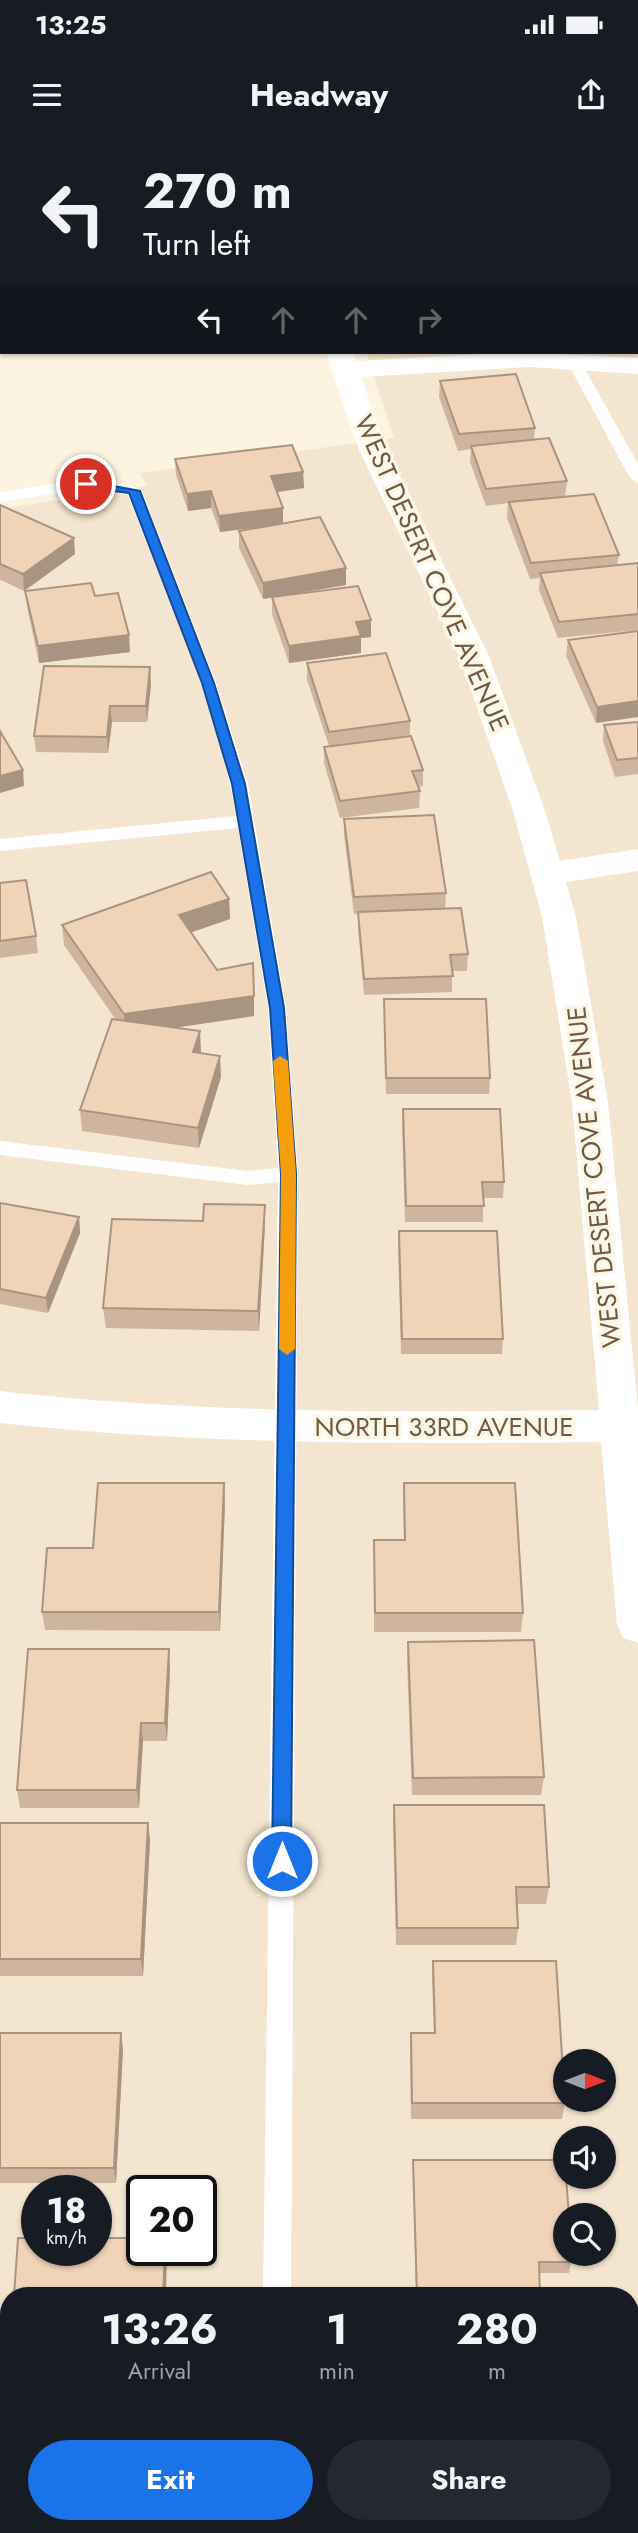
<!DOCTYPE html>
<style>
:root{--surface:#171b24;--page:#242831;--text:#f1f3f6;--muted:#9ea1a6;--accent:#1a73e8}
body{margin:0;font-family:Jost,sans-serif;background:var(--page);color:var(--text);height:100vh;display:flex;flex-direction:column;font-size:26px;white-space:nowrap}
*{box-sizing:border-box;margin:0}
p{font-size:23px;color:var(--muted)}
.icon{flex:none;width:38px;height:38px;fill:none;stroke:currentColor;stroke-width:2;stroke-linecap:round;stroke-linejoin:round}
.map{position:relative;flex:1;overflow:hidden}
.side{position:absolute;left:0px;top:2147px;width:639px;height:247px;display:flex;flex-direction:column;background:var(--surface);border-radius:28px 28px 0 0;box-shadow:0 2px 5px #0004}
.side>*{flex:none}
.guide{position:absolute;left:0px;top:0px;width:639px;height:214px;box-shadow:0 2px 5px #0004;background:#171b24;color:var(--text);overflow:hidden}
.needle{width:46px;rotate:90deg}
.controls{position:absolute;left:553px;top:1909px;display:grid;gap:14px}
.controls a{display:grid;place-items:center;width:63px;height:63px;border-radius:50%;background:var(--surface);box-shadow:0 2px 5px #0004;font-size:35px}
.speed{position:absolute;left:21px;top:2035px;display:flex;gap:14px;font-size:35px;font-weight:700;text-align:center}
.speed>*{display:grid;place-content:center;width:91px;height:91px;border-radius:50%;background:var(--surface);box-shadow:0 2px 5px #0004;line-height:1}
.speed small{font-size:18px;font-weight:400}
.speed .limit{border:4px solid #111;border-radius:10px;background:#fff;color:#111}
.pin{position:absolute;display:grid;place-items:center;width:60px;height:60px;color:#fff;margin:-30px;border:4px solid #fff;border-radius:50%;box-shadow:0 2px 7px #0007}
.me{position:absolute;width:77px;margin:-38px;rotate:0deg;stroke-linejoin:round;filter:drop-shadow(0 0 5px #0008)}
.turn{display:flex;align-items:center;gap:24px;height:147px;padding:0 28px;font-size:32px}
.turn .icon{width:91px;height:91px;stroke-width:2.5}
.turn b{display:block;font-size:49px;line-height:60px}
.lanes{display:flex;align-items:center;height:66px;padding:0 28px;background:#0003;justify-content:center;gap:35px;direction:ltr}
.lanes .off{opacity:.35}
.eta{display:flex;justify-content:space-evenly;align-items:center;height:119px;text-align:center}
.eta b{font-size:42px;font-weight:700;line-height:49px}
.cta{display:flex;gap:14px;margin-top:auto;padding:14px 28px}
.cta a{flex:1;height:80px;border-radius:42px;background:var(--accent);color:#fff;font-size:28px;font-weight:700;line-height:80px;text-align:center}
.cta a+a{background:var(--page);color:var(--text)}
.status{display:flex;justify-content:space-between;align-items:center;height:49px;padding:0 35px;background:var(--surface);direction:ltr}
.status svg{height:19px;fill:currentColor}
header{display:flex;justify-content:space-between;align-items:center;height:91px;padding:0 28px;background:var(--surface);font-size:32px;font-weight:700}
.map>svg:first-child{display:block}
.residential{fill:#f3e5cf;fill-rule:evenodd}
.lines{fill:none;stroke-linecap:round;stroke-linejoin:round}
.service{fill:#fff;fill-rule:evenodd}
.minor{fill:#fff;fill-rule:evenodd}
.wall{fill:#cfb59e}
.shaded-wall{fill:#a99481}
.building{fill:#f1d3b8;stroke:#a99481;stroke-width:2}
.route{fill:#1a73e8;stroke:#114b97;stroke-width:2}
.slow{fill:#f59e0b}
.labels{text-anchor:middle;dominant-baseline:central;stroke-width:7;stroke-linejoin:round;paint-order:stroke}
.street-label{font-size:26px;fill:#725a48;stroke:#fff7e6}
</style>
<div class="status"><b>13:25</b><svg viewBox="0 0 49 12"><path d="M0 12V9h3v3zM5 12V6h3v6zM10 12V3h3v9zM15 12V0h3v12zM26 1h20v11H26zM47 4h2v5h-2z"/></svg></div>
<header><svg class="icon" aria-label="menu" viewBox="0 0 24 24"><path d="M4 6h16M4 12h16M4 18h16"/></svg>Headway<svg class="icon" aria-label="share" viewBox="0 0 24 24"><path d="M12 15V3M7 8l5-5 5 5M5 13v7h14v-7"/></svg></header>
<div class="map">
<svg width="638" height="2393" viewBox="0 0 638 2393">
<rect width="100%" height="100%" fill="#fcf3e0"/>
<path class="residential" d="M334,0H638V2393H0V369L147,346L140,333L394,298L366,212H637V2ZM565,1922H604V1960H565ZM565,1998H604V2037H565ZM37,2051H96V2110H37ZM142,2051H201V2110H142ZM565,2076H604V2114H565ZM9,2156H630V2385H9Z"/>
<g class="lines">
<path class="service" d="M509,0H521L522,2H509Z
M637,109H638V117H637Z
M574,218L581,222L638,324V343L630,338L567,222Z
M86,339L134,346L142,351L216,543L248,644L286,868L298,1034L291,2156H263L278,1042L248,1045L0,1015V1001L248,1031L278,1028L268,868L238,688L0,711V699L236,676C217,565 168,459 128,355L86,349L0,362V352Z
M260,2385H288L289,2393H259Z"/>
<path class="minor" d="M301,0H325V2H301Z
M326,212H352L356,221L518,212L638,218V234L529,227L361,237L387,310L489,516L545,671L560,721L638,709V731L566,742L576,777L608,962L638,1270V1503L623,1498L617,1485L601,1302C400,1304 200,1305 0,1283V1251C199,1274 398,1272 599,1270L572,962L542,777L513,671L459,516L359,310Z"/>
</g>
<path class="wall" d="M0,0L2,2V55H0Z
M563,0H638L637,73V2H564Z
M637,124H638V182H637Z
M440,241L535,288L534,300L567,341L565,357L619,415L617,425L638,423V490L558,498L539,450L540,438L530,439L507,378L508,363L486,366L470,322L471,309L458,311L439,257Z
M175,319L303,332L304,348L277,352L283,368V384L346,428V445L263,459L239,408V391L280,384L220,392L211,368L188,371L176,335Z
M0,365L75,414L24,451L1,440H0Z
M25,451L95,456L130,512L39,523L27,467Z
M272,457L371,480V497L361,498V513L289,523L272,474Z
M638,491L596,583L566,516L568,500Z
M307,523L410,581V596L423,630V646L418,647L420,651L419,668L340,678L324,623V607L329,606L307,540Z
M151,544L147,582H112L108,613L36,612L34,596Z
M638,582V634L615,637L603,601L604,585Z
M344,679L446,753L445,769L468,814L467,831H452V852L364,855L358,788V774H354L344,695Z
M0,743L36,796L38,813L0,818Z
M229,759L230,779L191,792L217,830L253,823L254,876L173,888L200,891V913L221,937L199,1008L82,991L80,970L116,880L64,805L62,785Z
M384,859L490,938L489,954H386Z
M403,969L504,1042L503,1058H483V1082H405L402,985Z
M0,1063L79,1077L80,1093L48,1173L0,1164Z
M265,1085L259,1191L106,1188L103,1168Z
M399,1091L503,1199L502,1214H401L398,1107Z
M404,1343L523,1473L521,1492H374V1400H404L403,1363Z
M225,1362L220,1491L45,1490L42,1472L93,1408Z
M408,1502L544,1637L541,1655H412L407,1520Z
M170,1528L167,1601H143L139,1668H20L17,1650Z
M394,1665L549,1747L546,1764H517L518,1788L516,1805H396L393,1682Z
M0,1683H148L150,1700L143,1836H0Z
M433,1821L565,1963L562,1979H411L410,1909L411,1893H434L432,1837Z
M0,1893L123,1909L116,2043H0Z
M413,2020L571,2122L569,2133H539L540,2156H416L413,2031Z
M9,2226V2303H8L4,2290Z"/>
<path class="shaded-wall" d="M303,332L304,348L271,353V336Z
M211,351V368L188,371L187,354Z
M283,368V384L220,392L219,376Z
M74,398L75,414L24,451L23,434Z
M346,428V445L263,459V443Z
M371,480V497L361,498V513L289,523V506L356,482Z
M129,495L130,512L39,523L38,506Z
M150,527L151,544L147,582L146,566Z
M638,561V577L596,583L597,567Z
M110,566L112,582L108,613L107,597Z
M23,630L24,646L0,653V636Z
M229,759L230,779L181,796L179,775Z
M254,856V876L126,895L124,874Z
M200,891L201,912L194,933L193,912Z
M220,916L221,937L199,1008L198,988Z
M265,1065V1085L259,1191L258,1171Z
M79,1077L80,1093L48,1173L46,1158Z
M224,1343L225,1362L220,1491L219,1472Z
M169,1509L170,1528L167,1601L165,1583Z
M141,1583L143,1601L139,1668L137,1650Z
M148,1683L150,1700L143,1836L141,1819Z
M121,1893L123,1909L116,2043L114,2028Z
M165,2110H167L166,2156H163Z"/>
<path class="building" d="M0,0H58V2H2V33H0Z
M637,10H638V57L637,58Z
M637,124H638V166H637Z
M516,234L535,288L459,294L440,241Z
M549,298L567,341L486,349L471,306Z
M292,305L303,332L271,336L283,368L219,376L211,351L187,354L175,319Z
M594,354L619,415L531,423L509,362Z
M0,365L74,398L23,434L0,424Z
M320,377L346,428L263,443L239,391Z
M638,423V474L559,482L540,433Z
M91,443L95,456L118,453L129,495L38,506L25,451Z
M358,446L371,480L356,482L361,496L289,506L272,457Z
M638,491V561L597,567L568,500Z
M386,513L410,581L329,592L307,523Z
M44,526L150,527L146,566H110L107,597L34,596Z
M638,582V618L617,620L604,585Z
M0,591L23,630L0,636Z
M411,596L423,630L412,631L420,651L340,661L324,607Z
M434,675L446,753L354,757L344,679Z
M211,732L229,759L179,775L217,830L253,823L254,856L124,874L62,785Z
M26,740L36,796L0,801V743Z
M461,768L468,814L450,815L453,836L364,839L358,772Z
M384,859H486L490,938H386Z
M112,879L200,891L193,912L220,916L198,988L80,970Z
M403,969H500L504,1042H482L484,1066H406Z
M0,1063L79,1077L46,1158L0,1149Z
M204,1064L265,1065L258,1171L103,1168L112,1079L203,1081Z
M399,1091H497L503,1199H402Z
M98,1343H224L219,1472H42L47,1408H93Z
M404,1343H515L523,1473H375L374,1400H405Z
M534,1500L544,1637L413,1638L408,1502Z
M28,1509H169L165,1583H141L137,1650H17Z
M394,1665H544L549,1747H516L518,1788H397Z
M0,1683H148L141,1819H0Z
M433,1821H556L565,1963H412L411,1893H435Z
M0,1893H121L114,2028H0Z
M413,2020H565V2037H566L569,2076H565V2114H571V2122H539L540,2156H417Z
M18,2098H37V2110H96V2098H142V2110H165L163,2156H14Z
M9,2226V2290H4Z
M48,2385H73L77,2393H35Z
M414,2385H578L579,2393H415Z"/>
<path class="route" d="M86,341L140,351L214,543L245,644L284,868L296,1034L291,1721L288,1727L282,1730L275,1727L272,1721L281,1034L270,868L232,644L202,543L129,353L82,347V342Z"/>
<path class="slow" d="M280,916L288,921L296,1034L295,1209L287,1215L279,1209L281,1034L273,921Z"/>
<g class="labels">
<g class="street-label">
<text transform="translate(432 433) rotate(66)">WEST DESERT COVE AVENUE</text>
<text transform="translate(594 1037) rotate(-96)">WEST DESERT COVE AVENUE</text>
<text x="444" y="1287">NORTH 33RD AVENUE</text>
</g>
</g>
</svg>
<div class="controls">
<a><svg class="needle" viewBox="-14 -14 28 28"><path d="M0-13l5 13h-10z" fill="#e53935"/><path d="M0 13l5-13h-10z" fill="#9ea1a6"/></svg></a>
<a><svg class="icon" aria-label="sound" viewBox="0 0 24 24"><path d="M4 9h4l5-4v14l-5-4H4zM17 9q2 3 0 6"/></svg></a>
<a><svg class="icon" aria-label="search" viewBox="0 0 24 24"><circle cx="10" cy="10" r="6"/><path d="M15 15l6 6"/></svg></a>
</div>
<div class="speed"><div>18<small>km/h</small></div><div class="limit">20</div></div>
<div class="pin" style="left:86px;top:344px;background:#d93025"><svg class="icon" aria-label="arrive" viewBox="0 0 24 24"><path d="M6 21V4h12l-3 4 3 4H6"/></svg></div>
<svg class="me" style="left:282px;top:1721px" viewBox="-20 -20 40 40"><circle r="17" fill="#1a73e8" stroke="#fff" stroke-width="3"/><path d="M0-11L8 9 0 5-8 9z" fill="#fff"/></svg>
<div class="guide">
<div class="turn"><svg class="icon" aria-label="left" viewBox="0 0 24 24"><path d="M17 20v-9H6M10 6l-5 5 5 5"/></svg><div><b>270 m</b>Turn left</div></div>
<div class="lanes"><svg class="icon" aria-label="left" viewBox="0 0 24 24"><path d="M17 20v-9H6M10 6l-5 5 5 5"/></svg><svg class="icon off" aria-label="ahead" viewBox="0 0 24 24"><path d="M12 20V5M6 11l6-6 6 6"/></svg><svg class="icon off" aria-label="ahead" viewBox="0 0 24 24"><path d="M12 20V5M6 11l6-6 6 6"/></svg><svg class="icon off" aria-label="right" viewBox="0 0 24 24"><path d="M7 20v-9h11M14 6l5 5-5 5"/></svg></div>
</div>
<section class="side">
<div class="eta">
<div><b>13:26</b><p>Arrival</p></div>
<div><b>1</b><p>min</p></div>
<div><b>280</b><p>m</p></div>
</div>
<div class="cta"><a>Exit</a><a>Share</a></div>
</section>
</div>
